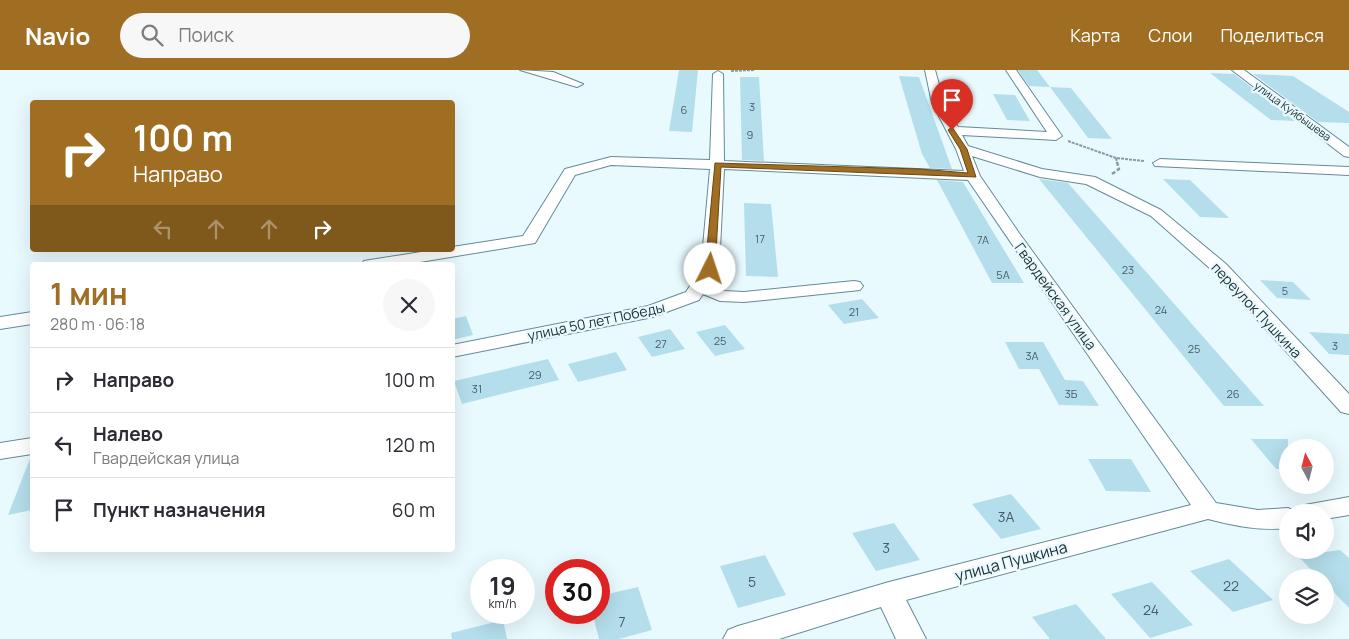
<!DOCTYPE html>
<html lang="ru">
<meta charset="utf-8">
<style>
:root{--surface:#fff;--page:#f7f7f7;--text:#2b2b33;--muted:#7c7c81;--line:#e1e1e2;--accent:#9f6e22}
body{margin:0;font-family:Manrope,sans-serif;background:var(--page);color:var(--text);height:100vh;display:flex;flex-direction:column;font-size:19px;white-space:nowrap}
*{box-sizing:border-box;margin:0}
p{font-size:16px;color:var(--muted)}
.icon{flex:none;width:28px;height:28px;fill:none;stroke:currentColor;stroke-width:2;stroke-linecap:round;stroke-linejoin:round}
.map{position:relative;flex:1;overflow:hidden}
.sheet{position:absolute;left:30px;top:192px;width:425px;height:290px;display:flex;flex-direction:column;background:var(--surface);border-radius:5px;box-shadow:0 5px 20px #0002}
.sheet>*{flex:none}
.banner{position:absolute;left:30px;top:30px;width:425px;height:152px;border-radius:5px;box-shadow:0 5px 20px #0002;background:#9f6e22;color:#fff;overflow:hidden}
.needle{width:32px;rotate:353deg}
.tools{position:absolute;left:1279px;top:369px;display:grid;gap:10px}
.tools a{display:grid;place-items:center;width:55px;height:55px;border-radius:50%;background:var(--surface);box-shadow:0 5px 20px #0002;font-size:25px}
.speed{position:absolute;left:470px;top:489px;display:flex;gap:10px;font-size:25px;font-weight:700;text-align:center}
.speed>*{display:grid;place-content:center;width:65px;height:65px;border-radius:50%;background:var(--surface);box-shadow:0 5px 20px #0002;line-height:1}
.speed small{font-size:12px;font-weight:400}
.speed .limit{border:8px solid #d22;background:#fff;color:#111}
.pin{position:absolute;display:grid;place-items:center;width:42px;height:42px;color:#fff;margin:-51px -21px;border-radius:50% 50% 50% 0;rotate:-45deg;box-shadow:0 0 5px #0007}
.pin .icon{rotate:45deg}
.me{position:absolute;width:55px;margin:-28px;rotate:4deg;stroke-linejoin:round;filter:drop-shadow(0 0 4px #0008)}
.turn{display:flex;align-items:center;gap:18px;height:105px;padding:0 20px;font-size:22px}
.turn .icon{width:65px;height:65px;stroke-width:2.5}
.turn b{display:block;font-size:35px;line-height:42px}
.lanes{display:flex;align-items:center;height:48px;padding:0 20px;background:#0003;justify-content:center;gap:25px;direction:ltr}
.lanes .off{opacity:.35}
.round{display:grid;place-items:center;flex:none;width:52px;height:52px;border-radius:26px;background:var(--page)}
.head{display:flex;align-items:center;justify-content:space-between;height:85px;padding:0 20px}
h1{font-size:30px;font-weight:700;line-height:38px;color:var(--accent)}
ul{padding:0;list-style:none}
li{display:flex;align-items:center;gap:15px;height:65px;padding:0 20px;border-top:1px solid var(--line)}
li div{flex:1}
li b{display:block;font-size:19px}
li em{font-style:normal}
header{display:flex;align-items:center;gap:30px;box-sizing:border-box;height:70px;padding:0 25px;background:var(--accent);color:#fff}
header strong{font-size:24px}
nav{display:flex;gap:28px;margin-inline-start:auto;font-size:18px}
.search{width:350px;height:45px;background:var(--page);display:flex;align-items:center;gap:12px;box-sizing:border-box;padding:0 18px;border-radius:28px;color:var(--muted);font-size:19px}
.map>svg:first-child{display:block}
.building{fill:#b4deeb}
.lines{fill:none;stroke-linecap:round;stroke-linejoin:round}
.minor-casing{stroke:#638b97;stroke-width:2}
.path-far1{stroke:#8a9ba0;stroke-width:2;stroke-dasharray:3 1;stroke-linecap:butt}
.path{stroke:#8a9ba0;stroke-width:2.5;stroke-dasharray:4 2;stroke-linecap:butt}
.minor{fill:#fff;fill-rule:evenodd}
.route{fill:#9f6e22;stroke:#674816}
.labels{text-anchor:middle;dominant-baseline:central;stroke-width:4.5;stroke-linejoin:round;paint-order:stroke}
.number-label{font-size:11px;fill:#465d64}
.far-street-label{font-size:11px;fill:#213237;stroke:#e9faff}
.street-label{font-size:14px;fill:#213237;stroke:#e9faff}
.near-number-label{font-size:14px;fill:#465d64}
.near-street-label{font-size:16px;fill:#213237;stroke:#e9faff}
</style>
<header>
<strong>Navio</strong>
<div class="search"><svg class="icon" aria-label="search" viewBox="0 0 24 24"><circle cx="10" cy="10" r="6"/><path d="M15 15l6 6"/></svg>Поиск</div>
<nav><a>Карта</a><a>Слои</a><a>Поделиться</a></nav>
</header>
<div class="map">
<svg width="1349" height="569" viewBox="0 0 1349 569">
<rect width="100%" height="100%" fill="#e9faff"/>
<path class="building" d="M679,0H698L692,62L669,61Z
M1018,0H1037L1050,17L1029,16Z
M1210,3L1234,4L1295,51L1271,50Z
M1253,4L1293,6L1349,42V53L1318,52Z
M899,6L919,7L952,99L930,98L922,84Z
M740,7H759L764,91L742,90Z
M1050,17L1071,18L1112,69L1088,68Z
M993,24L1015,25L1030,51L1007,50Z
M1039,109L1068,113L1264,336H1224Z
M1163,109L1190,110L1229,148L1200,147Z
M937,110L963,112L1024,213H992Z
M744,133L771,134L778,207L746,206Z
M1260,210L1293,212L1311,230L1277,228Z
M862,229L879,248L844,254L828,235Z
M466,246L473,265L452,270V249Z
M725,255L745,279L715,286L696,262Z
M670,259L685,279L652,287L638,267Z
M1309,262L1349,264V285L1329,284Z
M1005,272H1043L1065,310L1083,311L1099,336L1059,335L1039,299H1019Z
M616,282L627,300L578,312L568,294Z
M548,289L559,310L462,334L454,311Z
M1251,369H1288V399H1276Z
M31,386L32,440L8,445Z
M1088,389H1131L1151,422L1106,421Z
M1011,424L1041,459L1001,469L972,434Z
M894,453L920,490L876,501L852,463Z
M1340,480L1349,488V538L1325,513V508H1319L1298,486Z
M765,485L786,525L738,538L720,496Z
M1229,489L1273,530L1233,542L1190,501Z
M1152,512L1193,555L1150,568L1111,524Z
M638,517L652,560L619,569H599L592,542H599V526Z
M1076,534L1106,569H1050L1032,547Z
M503,550L507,569H452L451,563Z"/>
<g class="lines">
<defs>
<path id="minor" d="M520,0L553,2L583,14L577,17Z
M925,0H935L944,33L958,57L1047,62L1006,0H1016L1062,66L1056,70L962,65L968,76L1042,99L1095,107L1161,140L1226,194L1349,324V344L1341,342L1214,202L1151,146L1086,114L1040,107L972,86L980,106L1019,163L1216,433L1258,440L1288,438L1298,442H1288V458C1260,461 1235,456 1208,449L906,530L926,569H896L881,537L779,569H723L728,560L738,556L889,512L1191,435L968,110L724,99L719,199L710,213L724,221L744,222L854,211L860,212L863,216L860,220L744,232L720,231L703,224L699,230L653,247L452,287V275L648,236L686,222L701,199L710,99L611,95L575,105L535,173L402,195H361L364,191L370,190L434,180H452V177L523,166L565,99L611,87L710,90L713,4L718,1L723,4L724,91L964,101L956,79L932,33Z
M1232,0H1244L1349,77V87L1344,86Z
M1160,89L1349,97V105L1155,96L1153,93Z
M32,242V254L0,259V247Z
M32,368V384L0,389V373Z
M1349,427V445L1325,449V442H1301L1305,435Z"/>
</defs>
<use href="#minor" class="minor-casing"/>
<path class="path-far1" d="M731,1L755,0
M1068,71L1116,88L1144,91
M1116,88L1117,93"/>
<path class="path" d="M1112,104L1119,99L1117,92"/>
<use href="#minor" class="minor"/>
</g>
<path class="route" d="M952,57L967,79L976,107L721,97L715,199L710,202L705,199L715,93L919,99L968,103L960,79L948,60Z"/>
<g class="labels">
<g class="number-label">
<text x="752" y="36">3</text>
<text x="684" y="39">6</text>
<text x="750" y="64">9</text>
<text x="760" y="168">17</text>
<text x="983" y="169">7А</text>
<text x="1128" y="199">23</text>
<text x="1003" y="204">5А</text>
<text x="1285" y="220">5</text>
<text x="1161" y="239">24</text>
<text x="854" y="241">21</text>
<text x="720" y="270">25</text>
<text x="661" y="273">27</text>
<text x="1335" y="275">3</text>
<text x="1194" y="278">25</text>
<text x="1032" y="285">3А</text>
<text x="535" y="304">29</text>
<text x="477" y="318">31</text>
<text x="1071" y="323">3Б</text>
<text x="1233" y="323">26</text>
</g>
<g class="far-street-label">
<text transform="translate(1293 41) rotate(36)">улица Куйбышева</text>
</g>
<g class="street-label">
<text transform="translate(1056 226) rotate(54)">Гвардейская улица</text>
<text transform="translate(1257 240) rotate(47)">переулок Пушкина</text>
<text transform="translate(596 251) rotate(-12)">улица 50 лет Победы</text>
</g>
<g class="near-number-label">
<text x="1006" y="446">3А</text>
<text x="886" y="477">3</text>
<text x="752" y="511">5</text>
<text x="1231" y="515">22</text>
<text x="1151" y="539">24</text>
<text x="622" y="551">7</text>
</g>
<g class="near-street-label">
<text transform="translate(1011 491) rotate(-15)">улица Пушкина</text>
</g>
</g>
</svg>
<div class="tools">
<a><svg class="needle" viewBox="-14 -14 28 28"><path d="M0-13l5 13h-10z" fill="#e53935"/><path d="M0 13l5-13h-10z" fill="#7c7c81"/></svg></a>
<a><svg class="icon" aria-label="sound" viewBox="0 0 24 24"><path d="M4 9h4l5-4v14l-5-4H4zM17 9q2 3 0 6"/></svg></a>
<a><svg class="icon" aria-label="layers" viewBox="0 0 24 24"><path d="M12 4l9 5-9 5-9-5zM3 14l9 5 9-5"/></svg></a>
</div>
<div class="speed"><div>19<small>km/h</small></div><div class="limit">30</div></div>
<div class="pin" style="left:952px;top:60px;background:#d93025"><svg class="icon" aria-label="arrive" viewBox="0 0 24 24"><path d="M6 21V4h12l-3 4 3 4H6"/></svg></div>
<svg class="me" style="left:710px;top:199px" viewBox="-20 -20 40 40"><circle r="19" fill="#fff"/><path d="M0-13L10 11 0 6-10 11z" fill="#9f6e22"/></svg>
<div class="banner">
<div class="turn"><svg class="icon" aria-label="right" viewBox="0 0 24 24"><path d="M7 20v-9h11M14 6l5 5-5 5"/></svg><div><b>100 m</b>Направо</div></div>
<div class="lanes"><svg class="icon off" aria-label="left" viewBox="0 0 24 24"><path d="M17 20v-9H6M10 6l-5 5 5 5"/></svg><svg class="icon off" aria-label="ahead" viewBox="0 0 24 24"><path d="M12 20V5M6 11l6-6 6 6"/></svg><svg class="icon off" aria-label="ahead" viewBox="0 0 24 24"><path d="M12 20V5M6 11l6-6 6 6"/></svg><svg class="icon" aria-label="right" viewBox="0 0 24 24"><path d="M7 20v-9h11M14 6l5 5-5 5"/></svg></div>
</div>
<section class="sheet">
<div class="head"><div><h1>1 мин</h1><p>280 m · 06:18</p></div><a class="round"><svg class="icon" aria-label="close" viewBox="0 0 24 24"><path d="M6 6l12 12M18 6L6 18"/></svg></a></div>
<ul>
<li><svg class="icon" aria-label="right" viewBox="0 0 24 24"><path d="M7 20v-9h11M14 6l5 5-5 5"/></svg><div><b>Направо</b></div><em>100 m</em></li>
<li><svg class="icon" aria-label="left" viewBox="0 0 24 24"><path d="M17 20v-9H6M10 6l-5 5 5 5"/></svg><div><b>Налево</b><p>Гвардейская улица</p></div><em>120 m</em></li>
<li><svg class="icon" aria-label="arrive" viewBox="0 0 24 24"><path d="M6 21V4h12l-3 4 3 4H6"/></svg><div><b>Пункт назначения</b></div><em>60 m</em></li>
</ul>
</section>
</div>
